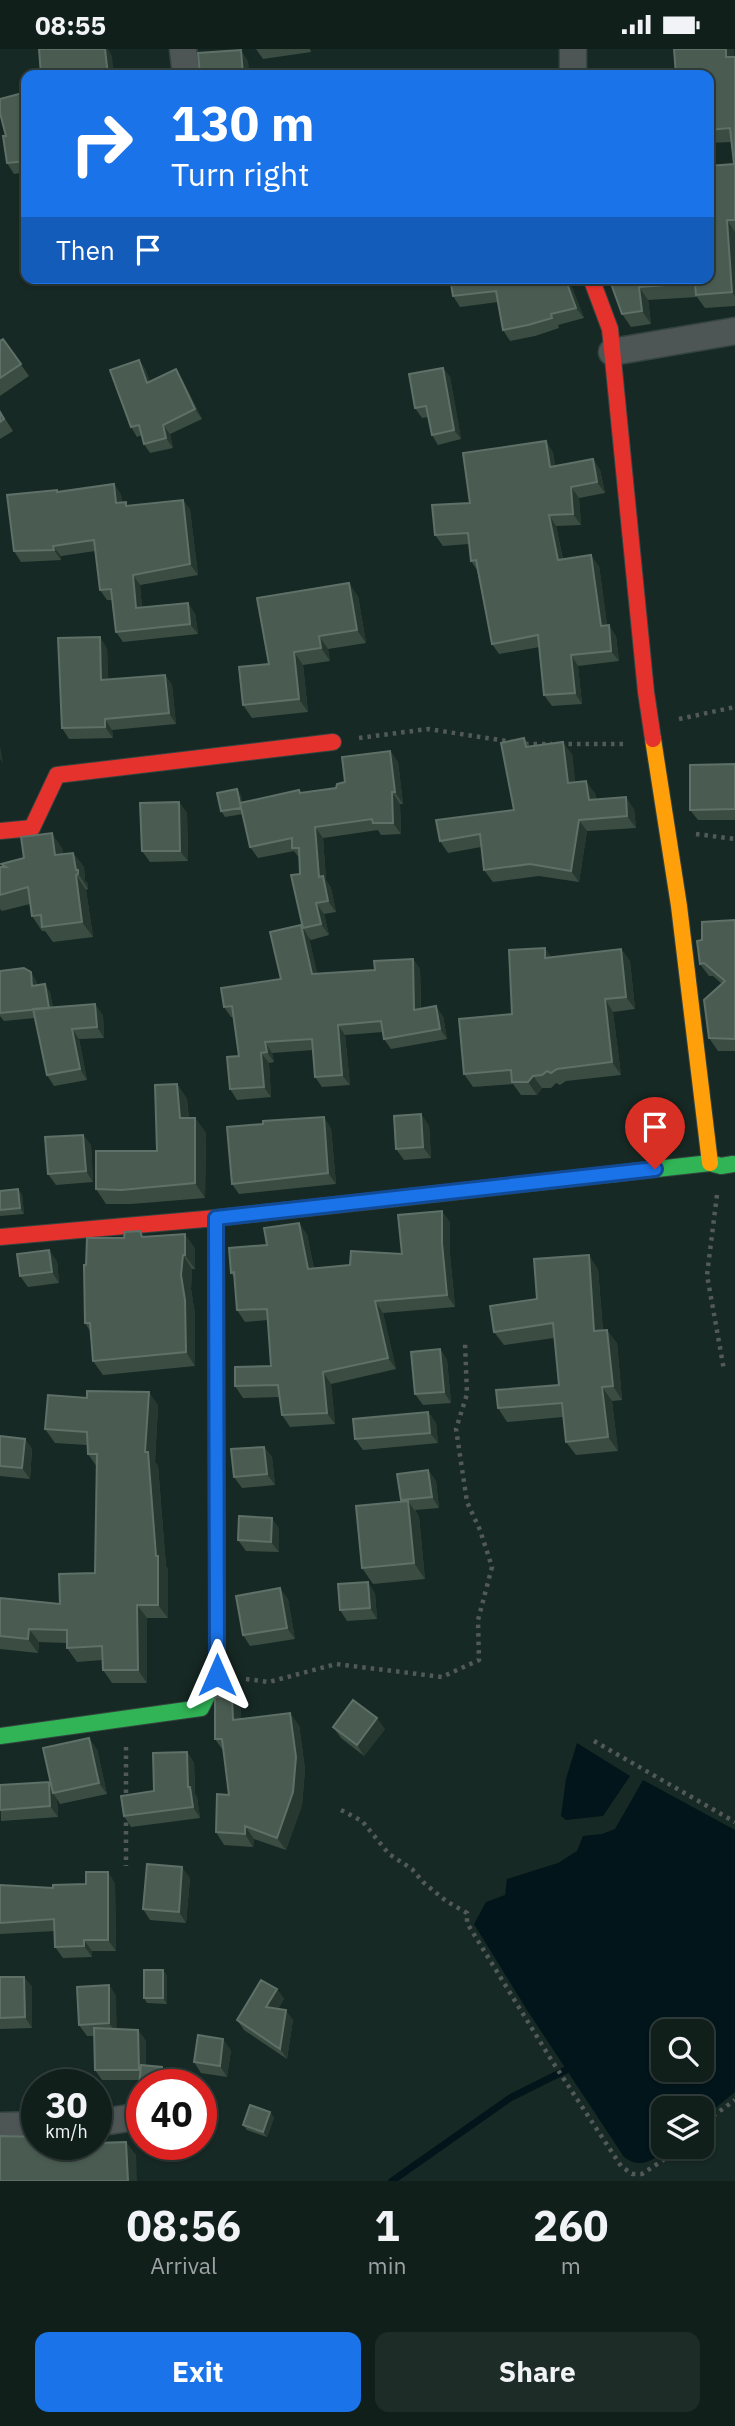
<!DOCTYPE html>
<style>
:root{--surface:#111f1b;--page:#1e2c28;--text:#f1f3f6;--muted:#9ca2a3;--line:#303d3a;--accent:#1a73e8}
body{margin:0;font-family:"IBM Plex Sans",sans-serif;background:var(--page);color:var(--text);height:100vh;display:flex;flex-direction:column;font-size:26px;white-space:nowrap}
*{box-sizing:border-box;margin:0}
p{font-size:23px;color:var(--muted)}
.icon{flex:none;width:38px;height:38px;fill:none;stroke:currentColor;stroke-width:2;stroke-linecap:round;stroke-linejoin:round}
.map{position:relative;height:2132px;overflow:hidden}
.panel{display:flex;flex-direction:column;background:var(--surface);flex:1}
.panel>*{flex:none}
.top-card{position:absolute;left:21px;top:21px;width:693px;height:214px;border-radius:14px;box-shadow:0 2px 5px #0004,0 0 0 2px var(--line);background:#1a73e8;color:#fff;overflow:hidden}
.tools{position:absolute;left:651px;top:1970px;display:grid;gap:14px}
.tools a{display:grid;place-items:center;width:63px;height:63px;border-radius:14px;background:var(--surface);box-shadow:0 2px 5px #0004,0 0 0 2px var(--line);font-size:35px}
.speed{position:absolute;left:21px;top:2020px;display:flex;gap:14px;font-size:35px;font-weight:700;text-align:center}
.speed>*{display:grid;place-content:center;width:91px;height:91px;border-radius:50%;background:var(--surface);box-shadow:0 2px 5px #0004,0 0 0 2px var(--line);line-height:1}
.speed small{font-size:18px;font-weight:400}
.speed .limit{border:10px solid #d22;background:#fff;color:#111}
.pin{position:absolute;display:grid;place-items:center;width:60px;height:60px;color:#fff;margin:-72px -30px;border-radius:50% 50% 50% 0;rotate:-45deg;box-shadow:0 0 7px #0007}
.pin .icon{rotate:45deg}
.me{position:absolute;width:77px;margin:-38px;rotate:0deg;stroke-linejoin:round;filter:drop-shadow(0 0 5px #0008)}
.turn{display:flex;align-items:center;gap:24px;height:147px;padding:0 35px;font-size:32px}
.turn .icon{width:91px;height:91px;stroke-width:2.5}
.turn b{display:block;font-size:49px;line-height:60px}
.then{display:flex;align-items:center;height:66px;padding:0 35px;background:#0003;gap:14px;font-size:26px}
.eta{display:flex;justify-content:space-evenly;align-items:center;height:119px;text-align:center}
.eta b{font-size:42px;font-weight:700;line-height:49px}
.cta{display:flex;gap:14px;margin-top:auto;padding:14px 35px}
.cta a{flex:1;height:80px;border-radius:14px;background:var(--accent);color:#fff;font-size:28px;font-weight:700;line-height:80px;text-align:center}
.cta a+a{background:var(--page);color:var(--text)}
.status{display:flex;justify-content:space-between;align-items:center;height:49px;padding:0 35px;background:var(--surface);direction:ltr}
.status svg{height:19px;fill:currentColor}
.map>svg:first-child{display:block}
.water{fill:#02151a;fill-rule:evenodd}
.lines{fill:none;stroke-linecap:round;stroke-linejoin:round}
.stream{stroke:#02151a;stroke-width:7}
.street-casing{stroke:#354440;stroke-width:29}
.fast-casing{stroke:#354440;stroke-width:18}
.slow-casing{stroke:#354440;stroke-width:18}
.jam-casing{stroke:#354440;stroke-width:18}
.path{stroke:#525a59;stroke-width:4.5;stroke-dasharray:3.5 5;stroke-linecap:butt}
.street{stroke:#4e5655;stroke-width:26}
.fast{stroke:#30b455;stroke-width:16}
.slow{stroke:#ff9f0a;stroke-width:16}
.jam{stroke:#e5322d;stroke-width:16}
.wall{fill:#3b4d42}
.shaded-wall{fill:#26382f}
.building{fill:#4a5c52;stroke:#5e7067;stroke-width:2}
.route-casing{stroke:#114b97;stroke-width:18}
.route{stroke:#1a73e8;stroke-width:12}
</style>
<div class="status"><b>08:55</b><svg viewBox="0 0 49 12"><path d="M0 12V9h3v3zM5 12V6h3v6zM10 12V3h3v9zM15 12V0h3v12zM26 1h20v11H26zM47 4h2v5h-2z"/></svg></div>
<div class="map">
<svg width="735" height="2132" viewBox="0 0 735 2132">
<rect width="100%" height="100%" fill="#172924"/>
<path class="water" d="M577,1694L630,1727L603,1767L566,1771L561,1767L566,1730Z
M643,1731L735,1781V2043L702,2070V2060H663V2098H669C654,2111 641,2121 624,2108L527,1961L474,1875L486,1853L505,1846L507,1830L558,1814L577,1802L583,1787L602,1785L615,1780ZM663,1983H702V2021H663Z"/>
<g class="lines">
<path class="stream" d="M392,2132L510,2049L566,2021"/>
<defs>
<path id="street" d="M183,0L186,26
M573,0V26
M612,303L735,282
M96,2074L129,2069
M0,2077L37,2076"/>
<path id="fast" d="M390,1150L710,1114L721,1117L733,1115
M0,1687L201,1659L217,1626V1565"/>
<path id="slow" d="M653,690L679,857L710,1114"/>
<path id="jam" d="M591,229L610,280L646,643L653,690
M0,782L32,779L57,726L333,693
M216,1169L217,1565
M0,1188L216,1169L390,1150"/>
</defs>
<use href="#street" class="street-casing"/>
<use href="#fast" class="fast-casing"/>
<use href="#slow" class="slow-casing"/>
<use href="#jam" class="jam-casing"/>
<path class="path" d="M679,670L735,658
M359,689L428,680L513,693
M525,695H552
M560,695H625
M696,785L735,790
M717,1146L707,1226L724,1321
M246,1630L269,1633L336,1615L442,1628L479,1611L478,1571L492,1518L480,1481L467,1453L456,1380L467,1345L465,1294
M594,1692L735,1773
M126,1698V1749
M341,1761L362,1772L389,1805L412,1820L423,1833L446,1852L467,1864V1874L552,2012L621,2117L632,2125H642L683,2098
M126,1765V1817
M702,2080L713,2067L735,2051"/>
<use href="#street" class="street"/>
<use href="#fast" class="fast"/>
<use href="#slow" class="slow"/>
<use href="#jam" class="jam"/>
</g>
<path class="wall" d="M256,0H310L311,3L263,10Z
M735,8V257L705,259L697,248L648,251L651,275L631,278L622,265L609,229H709L734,115L731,93L709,94V26Z
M26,43V123L14,125L7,114L6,87Z
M284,229H304L286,232Z
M321,229H369V232L323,231Z
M450,229L571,236L584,269L558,276L559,279L535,287L510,292L503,281L498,253L460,258L453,247Z
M3,290L29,327L0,347V292Z
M139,311L145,320L150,333L182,330L202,370L170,385L173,399L150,404L144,395L142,386L137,388L131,378Z
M443,319L450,328L461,390L438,396L432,386L428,368L422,369L415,359Z
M0,362L13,382L0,390Z
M553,403L555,417L593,410L600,421L605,444L579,449L581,476L556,477L563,510L599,517L607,576L616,587L619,612L578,617L582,655L552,657L544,646L540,598L499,605L492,595L477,521L471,512L469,495L443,497L435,486L470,454Z
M59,443L121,445L122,454L128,457L183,451L190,461L198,526L140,536L142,559L195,564L198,585L123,593L116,583L112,551H107L100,541L95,502L61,507V511L21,513L14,502Z
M358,547L366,594L328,600L330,612L303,616L308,663L252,669L243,656L269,615Z
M107,599L108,631L165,626L172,636L176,675L112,681L113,689L69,690L62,679Z
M524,689L530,698L572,705L575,733L595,744L596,750L634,760L636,779L587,782L579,833L539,827L493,833L484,821L481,798L448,804L440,792L514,761Z
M390,702L398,713L403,755H400L401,785L381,786L378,781L323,789L326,831L331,839L336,863L324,865L329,886L311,891L309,889L317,925L375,921L413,910L420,920L421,959L443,967L447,990L391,1000L384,990L383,983L345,986L350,1036L322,1038L315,1028L313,1001L272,1004L274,1013L269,1014L271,1048L237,1051L230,1040L239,1007L233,968H231L224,958L281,930L301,876L300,810L294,802L258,809L250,798L243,765L225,768L221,762L241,746L242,753L336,739Z
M735,715V771H698L690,761Z
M179,753L187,764L188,812L150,813L142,802Z
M62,799L63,805L73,804L84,818L85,832L88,835V840L86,841L93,888L53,893L45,882H42L32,867L30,855L2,862L0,860V818H3L1,815Z
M735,871V1002H718L709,989L722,935L713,927H709L700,915Z
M621,900L630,912L635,960L613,963L621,1026L566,1032L560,1036L556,1034L551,1039H542L537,1046H521L513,1035L473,1038L464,1025L512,965L551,908Z
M0,922L36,931L37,937L50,943L53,959L103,966L104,989L79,990L87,1031L54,1037L47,1026L35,969L4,972L0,967Z
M177,1035L187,1050L189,1069H195L206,1084L205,1149L131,1155H106L96,1140L157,1102Z
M429,1076L431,1109L404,1111L396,1100Z
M331,1079L336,1135L239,1145L232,1135Z
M83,1086L91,1096L93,1133L56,1136L48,1125Z
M0,1142L22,1145L24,1165L0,1167Z
M450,1173V1205L455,1258L383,1264L396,1320L331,1335L335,1375L290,1378L282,1366L280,1348L243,1349L235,1337L271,1317L268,1271L245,1273L237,1261L235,1229L231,1224L267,1196L307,1185L314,1220L350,1216L402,1205Z
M140,1182L144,1188L195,1199V1220H192L191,1240L195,1265V1317L103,1326L93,1312L90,1282L85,1274L86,1216L124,1189Z
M57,1212L59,1234L28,1238L20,1227Z
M598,1220L603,1281L617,1294L622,1351L612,1352L618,1402L576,1406L566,1393L563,1368L507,1373L498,1359L559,1336L554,1289L504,1296L494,1283L537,1250Z
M440,1300L447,1311L451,1354L423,1356L415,1345Z
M158,1356L155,1413L158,1417L166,1517L168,1520V1569H147V1634H112L103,1621L102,1611L77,1613L67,1599V1594L39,1593L38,1604L0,1600V1549L60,1555L95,1524L97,1418L88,1405L87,1396L55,1394L45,1380Z
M428,1363L436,1374L438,1394L363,1401L355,1390Z
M0,1387L25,1390L32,1400L30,1430L0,1427Z
M264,1398L272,1408L275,1436L242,1439L234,1428Z
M428,1421L436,1432L439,1459L415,1461L419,1468L425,1530L373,1535L362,1519L402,1453L401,1451Z
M279,1479V1503L246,1502L238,1491Z
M375,1544L377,1570L347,1572L340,1561Z
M288,1550L295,1590L250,1597L243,1586Z
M232,1648L241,1660V1670L299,1676L305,1720L302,1756L286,1801L254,1790L253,1798L224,1796L216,1783L229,1746L224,1703L215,1690Z
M333,1678L385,1680L364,1707L341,1689Z
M97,1700L107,1745L60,1755L57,1750L58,1768L1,1772L0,1736H51Z
M187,1703L194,1714L195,1745L197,1748L200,1769L131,1778L124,1767L154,1742Z
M190,1829L186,1874L150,1871L143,1860Z
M115,1834L116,1902H92V1908L63,1909L55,1898V1882L0,1885V1836L53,1839Z
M163,1921L167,1927V1955L147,1954L144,1949Z
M0,1928H24L32,1938V1979L0,1980Z
M109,1936L116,1947V1980L138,1981L146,1992V2017L169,2029L142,2035V2053L138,2048L140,2031H102L95,2021L94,1987H87L79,1976Z
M277,1940L284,1950L278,1960L293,1971L287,2010L244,1981L237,1971Z
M231,2001L227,2028L201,2024L194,2013Z
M270,2063L274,2069L267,2088L247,2081L243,2076Z"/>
<path class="shaded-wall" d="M105,0H108L112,7L114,26H108Z
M726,0H734L735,14L726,8Z
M241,1L248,12L250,26H243Z
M727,171L735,183V248L732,243Z
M565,229H571V236L584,269L576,259Z
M639,238L648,251L651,275L642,262Z
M139,311L145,320L154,343L147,334Z
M443,319L450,328L461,390L454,381Z
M176,320L182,330L202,370L195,360Z
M163,376L170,385L173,399L166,389Z
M546,392L553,403L557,429L550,418Z
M593,410L600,421L605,444L597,433Z
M114,435L121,445L124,465L116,454Z
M571,438L579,449L581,476L573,465Z
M183,451L190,461L198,526L190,515Z
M549,466L556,477L565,522L558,511Z
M53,497L61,507V511L54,501Z
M591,506L599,517L609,588L601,577Z
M133,526L140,536L143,570L136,559Z
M349,534L358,547L366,594L357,581Z
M188,554L195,564L198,585L190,575Z
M609,576L616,587L619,612L611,602Z
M319,587L328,600L330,612L321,599Z
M100,588L107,599L109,642L101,631Z
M294,603L303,616L308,663L299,650Z
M571,606L578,617L582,655L575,644Z
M165,626L172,636L176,675L169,664Z
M105,670L112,681L113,689L105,678Z
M563,693L572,705L577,746L568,734Z
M0,697L3,714L0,710Z
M390,702L398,713L403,755L395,743Z
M586,732L595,744L597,762L589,751Z
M237,740L241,746L245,765L241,759Z
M392,743L400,755L401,785L393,774Z
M626,748L634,760L636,779L627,767Z
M179,753L187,764L188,812L180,802Z
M579,771L587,782L579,833L571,822Z
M315,778L323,789L326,831L331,839L336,863L328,852L319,828Z
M52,784L62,799L66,821L55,806Z
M73,804L84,818L85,832L88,835V840L76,821Z
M76,826L86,841L93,888L82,873Z
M316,854L324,865L329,886L321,875Z
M303,879L309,889L320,935L312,925Z
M545,899L554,912L545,909Z
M621,900L630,912L635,960L626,948Z
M413,910L420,920L421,971L414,961Z
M31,923L36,931L38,945L32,937Z
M45,935L50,943L54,967L49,959Z
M605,950L613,963L621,1026L612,1013Z
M95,955L103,966L104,989L97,978Z
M436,957L443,967L447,990L440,980Z
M338,976L345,986L350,1036L342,1026Z
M72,980L79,990L87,1031L80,1020Z
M265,993L272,1004L274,1013L267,1003Z
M261,1004L269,1014L271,1048L264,1038Z
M533,1027L542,1039L537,1046L528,1033Z
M177,1035L187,1050L190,1084L180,1069Z
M421,1065L429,1076L431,1109L423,1098Z
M324,1068L331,1079L336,1135L328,1124Z
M195,1069L206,1084L205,1149L195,1134Z
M83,1086L91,1096L93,1133L86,1122Z
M18,1140L22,1145L24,1165L20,1159Z
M442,1162L450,1173V1205L455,1258L447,1246L442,1194Z
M299,1174L307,1185L316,1232L308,1220Z
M185,1185L195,1199V1220L185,1206Z
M49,1201L57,1212L59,1234L52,1223Z
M183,1206L192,1220L191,1240L195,1265V1317L186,1303L181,1226Z
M589,1206L598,1220L604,1296L594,1282Z
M375,1252L383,1264L396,1320L388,1309Z
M607,1281L617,1294L622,1351L613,1337Z
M440,1300L447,1311L451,1354L444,1343Z
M323,1323L331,1335L335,1375L327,1364Z
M602,1338L612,1352L618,1402L608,1388Z
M149,1343L158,1356L155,1413L158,1417L166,1517L168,1520V1569L158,1556L156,1507L145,1403Z
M428,1363L436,1374L438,1394L430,1384Z
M25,1390L32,1400L30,1430L22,1419Z
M264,1398L272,1408L275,1436L267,1425Z
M428,1421L436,1432L439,1459L432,1448Z
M408,1452L419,1468L425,1530L414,1514Z
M272,1469L279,1479V1503L271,1493Z
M368,1533L375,1544L377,1570L370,1559Z
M280,1539L288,1550L295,1590L287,1579Z
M137,1556L147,1569V1634L138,1621Z
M29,1580L39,1593L38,1604L28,1590Z
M232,1648L241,1660V1684L233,1671Z
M290,1664L299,1676L305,1720L302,1756L286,1801L277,1789Z
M377,1669L385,1680L364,1707L357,1696Z
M89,1689L97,1700L107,1745L99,1734Z
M187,1703L194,1714L195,1745L197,1748L200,1769L193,1758L188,1738Z
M49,1733L56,1743L53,1744L57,1750L58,1768L50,1757Z
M245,1777L254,1790L253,1798L245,1785Z
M182,1818L190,1829L186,1874L179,1863Z
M108,1823L115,1834L116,1902L108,1891Z
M84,1891L92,1902V1908L84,1897Z
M163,1921L167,1927V1955L163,1949Z
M24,1928L32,1938V1979L25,1968Z
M109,1936L116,1947L117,1985L109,1974Z
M277,1940L284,1950L273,1968L266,1958Z
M286,1961L293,1971L287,2010L280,2000Z
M138,1981L146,1992V2031L139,2021Z
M223,1990L231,2001L227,2028L220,2017Z
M162,2018L169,2029V2035H161Z
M270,2063L274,2069L267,2088L263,2083Z
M126,2093L136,2106L137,2132H128Z"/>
<path class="building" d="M39,0H105L108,26H41Z
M674,0H726V8H735V171H727L732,243L696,246L695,234L639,238L642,262L622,265L609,229H709V117L734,115L730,79L709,81V26H676Z
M241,1L243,26H200L198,4Z
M26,43V112L7,114L3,87H6L0,64V50Z
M450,229H565L576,259L551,265L552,269L528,276L503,281L496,242L453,247Z
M3,290L21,315L0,329V292Z
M139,311L147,334L176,320L195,360L163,376L166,389L144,395L139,376L131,378L110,321Z
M443,319L454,381L432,386L426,357L415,359L409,325Z
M0,363L4,370L0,373Z
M546,392L550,418L593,410L597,433L571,438L573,465L549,466L558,511L591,506L601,577L609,576L611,602L571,606L575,644L544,646L538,586L492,595L476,511L471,512L468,484L435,486L432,456L470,454L463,404Z
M114,435L116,454L126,453V457L183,451L190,515L133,526L136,559L188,554L190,575L116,583L111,540L100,541L94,491L53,497L54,501L14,502L7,446L57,441V443Z
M349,534L357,581L319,587L321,599L294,603L299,650L243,656L239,618L269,615L257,549Z
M100,588L101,631L165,626L169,664L105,670V678L62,679L58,589Z
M524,689L526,698L563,693L568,734L586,732L589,751L626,748L627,767L579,771L571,822L530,815L484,821L480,785L440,792L436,771L514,761L501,694Z
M390,702L395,743H392L393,774H373L372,770L315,778L319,828L323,827L328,852L316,854L321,875L303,879L291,826L300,825L299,799H292V789L250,798L240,754L299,741L300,744L336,739L337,735L345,733L342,708Z
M735,715V760L690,761V716Z
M237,740L241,759L221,762L217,744Z
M179,753L180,802H142L140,754Z
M52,784L55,806L73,804L76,821H78V825L76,826L82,873L42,878L41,866L32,867L28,838L0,846V818H6L1,815L24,809L21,788Z
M735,871V990L709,989L704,951L725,932L704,914L700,915L697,892L702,891V873Z
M301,876L312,925L375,921L374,912L413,910L414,961L436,957L440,980L384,990L381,972L338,976L342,1026L315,1028L312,990L265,993L267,1003L261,1004L264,1038L230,1040L227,1008L239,1007L232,957L224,958L221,939L281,930L270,883Z
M545,899V909L621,900L626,948L605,950L612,1013L557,1020L551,1024L547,1022L542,1026L533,1027L528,1033H512L511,1021L464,1025L459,970L512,965L509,901Z
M24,919L31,923L32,937L45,935L49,959L0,964V922Z
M95,955L97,978L72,980L80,1020L47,1026L33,960Z
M177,1035L180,1069H195V1134L121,1141L96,1140V1102H157L155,1036Z
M421,1065L423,1098L396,1100L394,1067Z
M324,1068L328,1124L232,1135L227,1078L263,1075V1072Z
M83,1086L86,1122L48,1125L45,1088Z
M18,1140L20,1159L0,1161V1142Z
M442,1162V1194L447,1246L375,1252L388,1309L323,1323L327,1364L282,1366L278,1336L235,1337V1318L271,1317L267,1260L237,1261L234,1223L231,1224L229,1199L267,1196L264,1179L299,1174L308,1220L350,1216L351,1202L402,1205L398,1166Z
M140,1182L142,1188L185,1185V1206H183L181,1226L185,1251L186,1303L93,1312L90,1274H85L84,1216H86L87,1189H124L125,1183Z
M49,1201L52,1223L20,1227L17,1205Z
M589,1206L594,1282L607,1281L613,1337L602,1338L608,1388L566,1393L562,1354L498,1359L496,1341L559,1336L553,1274L494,1283L490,1257L537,1250L534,1210Z
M440,1300L444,1343L415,1345L411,1303Z
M87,1342L149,1343L145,1403H148L156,1507H158V1556H137L138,1621H103L102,1597L67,1599V1581L29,1580L28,1590L0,1587V1549L60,1555L59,1525L95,1524L97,1405H88L87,1383L45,1380L48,1346L87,1349Z
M428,1363L430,1384L355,1390L353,1370Z
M0,1387L25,1390L22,1419L0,1417Z
M264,1398L267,1425L234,1428L231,1400Z
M428,1421L432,1448L401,1451L397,1425Z
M408,1452L414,1514L362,1519L356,1457Z
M239,1467L272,1469L271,1493L238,1491Z
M368,1533L370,1559L340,1561L338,1535Z
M280,1539L287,1579L243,1586L236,1547Z
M215,1648H232L233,1671L290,1664L296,1708L293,1743L277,1789L245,1777V1785L216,1783L217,1745L229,1746L222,1690H215Z
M353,1651L377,1669L357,1696L333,1678Z
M89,1689L99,1734L53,1744L43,1699Z
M187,1703L188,1738H190L193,1758L124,1767L121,1747L154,1742L153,1704Z
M49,1733L50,1757L0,1761V1736Z
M147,1815L182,1818L179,1863L143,1860Z
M86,1823H108V1891H84V1897L55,1898L54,1870L0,1874V1836L53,1839V1836L86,1835Z
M144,1921H163V1949H144Z
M0,1928H24L25,1968L0,1969Z
M261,1931L277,1940L266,1958L286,1961L280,2000L237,1971Z
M109,1936V1974L79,1976L77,1938Z
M94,1979L138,1981L139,2021H95Z
M198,1986L223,1990L220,2017L194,2013Z
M141,2016L162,2018L161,2035H142V2048H138Z
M250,2056L270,2063L263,2083L243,2076Z
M0,2087L37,2088V2095H96V2094L126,2093L128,2132H0Z"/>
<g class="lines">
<defs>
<path id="route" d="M217,1626L216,1169L655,1120"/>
</defs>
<use href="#route" class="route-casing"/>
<use href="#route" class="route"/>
</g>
</svg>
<div class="tools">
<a><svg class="icon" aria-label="search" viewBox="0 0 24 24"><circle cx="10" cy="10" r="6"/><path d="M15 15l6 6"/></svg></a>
<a><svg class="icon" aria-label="layers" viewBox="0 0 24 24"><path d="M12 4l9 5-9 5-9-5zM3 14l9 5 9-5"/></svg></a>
</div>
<div class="speed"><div>30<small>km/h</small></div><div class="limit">40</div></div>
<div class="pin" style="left:655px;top:1120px;background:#d93025"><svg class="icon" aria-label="arrive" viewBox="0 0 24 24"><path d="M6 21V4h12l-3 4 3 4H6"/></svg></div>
<svg class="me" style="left:217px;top:1626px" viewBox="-20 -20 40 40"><path d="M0-17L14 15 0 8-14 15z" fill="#1a73e8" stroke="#fff" stroke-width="4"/></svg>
<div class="top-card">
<div class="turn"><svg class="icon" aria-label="right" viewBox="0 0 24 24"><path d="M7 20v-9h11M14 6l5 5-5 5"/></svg><div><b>130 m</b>Turn right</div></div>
<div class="then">Then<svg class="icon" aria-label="arrive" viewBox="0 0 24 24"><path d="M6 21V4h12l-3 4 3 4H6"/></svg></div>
</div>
</div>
<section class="panel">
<div class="eta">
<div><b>08:56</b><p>Arrival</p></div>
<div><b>1</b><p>min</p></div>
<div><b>260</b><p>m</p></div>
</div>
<div class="cta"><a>Exit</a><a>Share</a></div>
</section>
